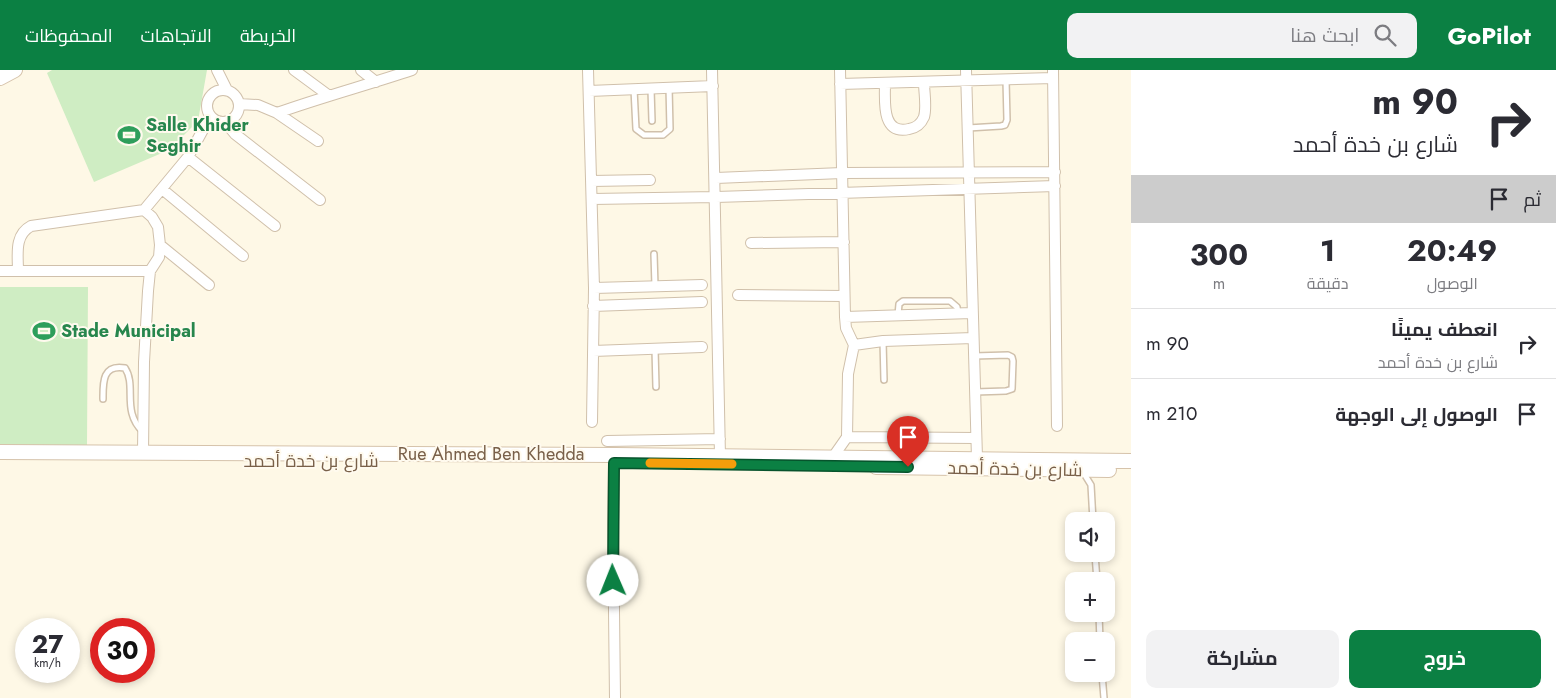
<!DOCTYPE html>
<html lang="ar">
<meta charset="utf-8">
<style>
:root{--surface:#fff;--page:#f2f2f3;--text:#2b2b33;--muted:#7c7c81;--line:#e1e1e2;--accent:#0b8043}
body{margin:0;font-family:Jost,Cairo,sans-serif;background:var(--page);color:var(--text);direction:rtl;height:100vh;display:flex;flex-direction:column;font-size:19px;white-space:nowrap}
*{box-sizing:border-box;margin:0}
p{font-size:16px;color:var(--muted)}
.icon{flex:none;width:28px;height:28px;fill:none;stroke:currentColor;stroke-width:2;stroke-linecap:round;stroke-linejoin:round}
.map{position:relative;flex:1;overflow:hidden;direction:ltr}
.sheet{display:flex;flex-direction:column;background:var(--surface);width:425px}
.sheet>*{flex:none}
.guide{background:#fff;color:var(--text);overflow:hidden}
.fabs{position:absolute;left:1065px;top:442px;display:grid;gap:10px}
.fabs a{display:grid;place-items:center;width:50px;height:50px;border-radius:10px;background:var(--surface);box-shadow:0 2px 8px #0003;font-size:25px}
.speed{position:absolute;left:15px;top:548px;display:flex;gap:10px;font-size:25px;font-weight:700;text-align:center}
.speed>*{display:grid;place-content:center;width:65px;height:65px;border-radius:50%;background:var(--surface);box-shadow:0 2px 8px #0003;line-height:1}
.speed small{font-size:12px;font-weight:400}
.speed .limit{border:8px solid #d22;background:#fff;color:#111}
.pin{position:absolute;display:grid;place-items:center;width:42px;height:42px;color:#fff;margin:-51px -21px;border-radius:50% 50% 50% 0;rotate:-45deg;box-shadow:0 0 5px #0007}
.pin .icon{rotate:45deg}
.me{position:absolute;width:55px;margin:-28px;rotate:359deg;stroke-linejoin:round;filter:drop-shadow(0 0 4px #0008)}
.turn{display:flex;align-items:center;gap:18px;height:105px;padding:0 15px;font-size:22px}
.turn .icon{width:65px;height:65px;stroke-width:2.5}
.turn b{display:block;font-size:35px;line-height:42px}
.then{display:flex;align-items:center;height:48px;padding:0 15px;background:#0003;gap:10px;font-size:19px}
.eta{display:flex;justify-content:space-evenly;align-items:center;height:85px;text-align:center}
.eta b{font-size:30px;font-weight:700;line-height:35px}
.button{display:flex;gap:10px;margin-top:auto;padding:10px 15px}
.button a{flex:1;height:58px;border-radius:10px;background:var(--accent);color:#fff;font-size:20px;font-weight:700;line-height:58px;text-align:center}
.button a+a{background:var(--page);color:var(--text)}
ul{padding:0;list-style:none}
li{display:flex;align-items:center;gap:15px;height:70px;padding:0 15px;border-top:1px solid var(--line)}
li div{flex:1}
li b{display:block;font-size:19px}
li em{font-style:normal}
header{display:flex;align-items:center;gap:30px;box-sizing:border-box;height:70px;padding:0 25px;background:var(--accent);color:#fff}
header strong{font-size:24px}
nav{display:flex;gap:28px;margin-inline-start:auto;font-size:18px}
.search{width:350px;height:45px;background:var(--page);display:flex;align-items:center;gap:12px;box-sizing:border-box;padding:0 18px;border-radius:10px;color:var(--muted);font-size:19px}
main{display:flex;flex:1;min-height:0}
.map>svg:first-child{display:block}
.green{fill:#cfedc3}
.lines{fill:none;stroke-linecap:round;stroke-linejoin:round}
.lane-casing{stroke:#d0c0ab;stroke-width:8}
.street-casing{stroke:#d0c0ab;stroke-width:12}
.secondary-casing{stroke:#d6c3ab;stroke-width:16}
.lane{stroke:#fff;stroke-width:5}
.street{stroke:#fff;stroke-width:10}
.secondary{stroke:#fff;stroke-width:14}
.route-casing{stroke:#07532c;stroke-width:12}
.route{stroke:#0b8043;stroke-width:9}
.slow{stroke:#f59e0b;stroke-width:9}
.labels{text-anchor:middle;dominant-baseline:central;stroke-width:4;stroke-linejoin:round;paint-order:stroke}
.leisure-label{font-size:18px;font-weight:bold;fill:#27864d;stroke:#fffaee;text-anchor:start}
.street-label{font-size:18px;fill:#796049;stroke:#fffaee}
</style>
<header>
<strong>GoPilot</strong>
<div class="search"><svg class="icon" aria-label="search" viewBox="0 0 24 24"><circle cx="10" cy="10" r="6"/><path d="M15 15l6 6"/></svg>ابحث هنا</div>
<nav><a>الخريطة</a><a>الاتجاهات</a><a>المحفوظات</a></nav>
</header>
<main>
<section class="sheet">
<div class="guide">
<div class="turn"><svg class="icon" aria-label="right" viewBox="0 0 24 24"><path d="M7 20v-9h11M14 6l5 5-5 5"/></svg><div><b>90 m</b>شارع بن خدة أحمد</div></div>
<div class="then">ثم<svg class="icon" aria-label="arrive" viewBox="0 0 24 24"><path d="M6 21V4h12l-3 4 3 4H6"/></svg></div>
</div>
<div class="eta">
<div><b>20:49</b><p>الوصول</p></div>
<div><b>1</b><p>دقيقة</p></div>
<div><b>300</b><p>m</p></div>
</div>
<ul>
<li><svg class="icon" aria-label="right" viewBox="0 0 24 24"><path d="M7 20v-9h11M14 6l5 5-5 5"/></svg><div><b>انعطف يمينًا</b><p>شارع بن خدة أحمد</p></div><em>90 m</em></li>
<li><svg class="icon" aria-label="arrive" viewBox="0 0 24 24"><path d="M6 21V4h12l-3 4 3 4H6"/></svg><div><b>الوصول إلى الوجهة</b></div><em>210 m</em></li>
</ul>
<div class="button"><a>خروج</a><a>مشاركة</a></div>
</section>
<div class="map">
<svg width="1131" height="628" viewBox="0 0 1131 628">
<rect width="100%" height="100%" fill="#fef8e6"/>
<path class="green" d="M52,0H207L198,51L169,80L94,112L47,3Z
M0,217H88L87,375H0Z"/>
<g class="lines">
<defs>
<path id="lane" d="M634,19L636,59L644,65H663L670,59L669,17
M651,19L652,51
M968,58L1001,56L1005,55L1007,50L1006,10
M654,184L655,216
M898,245L899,234L903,231H950L957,237L958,243
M883,271L884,310
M655,279L656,317
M974,286L1008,285L1012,287L1013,291L1012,319L1006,321L975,322
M103,329C103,313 102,294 125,298C137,316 121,341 143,362
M1083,402L1091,415L1093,451
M1095,484L1097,511
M1099,544L1100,571
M1102,604L1104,628"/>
<path id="street" d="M217,0L227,20
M294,0L328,25
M361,0L376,12
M588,0L594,218L592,352
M712,0L720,386
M840,0L845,247L846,258L854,275L848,304L847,367
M966,0L977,388
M1053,0L1057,356
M885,13C885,31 881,65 909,59C916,58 921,54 924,47C927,37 924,23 924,12
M840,14L1053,8
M207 36a16 16 0 1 1 32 0a16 16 0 1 1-32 0Z
M589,21L713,16
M239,34L258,35L277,43C322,27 367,15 412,0
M277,43L318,71
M225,52L235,64L320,130
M188,87L275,156
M716,108L842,103L1055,102
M591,111L650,110
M162,119L243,186
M592,129L716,127L1055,116
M751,173L844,172
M160,175L209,215
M0,201H150
M18,201C18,185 14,165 31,156L144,140L188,87L210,47
M594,218L702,215
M738,225L844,226
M593,236L702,232
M845,247L972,243
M854,275L883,271L973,268
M593,281L702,277
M607,371L720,369
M143,383L144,292L148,221L150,201L159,187L160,175L158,157L152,147L144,140
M833,387L847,367L976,368
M614,393L613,453L615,628"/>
<path id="secondary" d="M0,8L15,0
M0,382L616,385L1131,391
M876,397L1109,400"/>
</defs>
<use href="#lane" class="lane-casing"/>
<use href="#street" class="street-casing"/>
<use href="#secondary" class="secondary-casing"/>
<use href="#lane" class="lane"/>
<use href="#street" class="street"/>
<use href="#secondary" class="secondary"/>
</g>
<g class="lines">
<defs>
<path id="route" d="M613,511L614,393L908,397"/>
</defs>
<use href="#route" class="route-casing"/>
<use href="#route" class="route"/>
<path class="slow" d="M650,393L732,394"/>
</g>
<defs>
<symbol id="stadium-bare" viewBox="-9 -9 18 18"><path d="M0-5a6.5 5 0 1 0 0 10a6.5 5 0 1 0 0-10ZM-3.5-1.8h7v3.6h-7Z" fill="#2e9e5b" stroke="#fffaee" stroke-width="2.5" paint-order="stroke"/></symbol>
</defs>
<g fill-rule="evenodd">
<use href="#stadium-bare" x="113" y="49" width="32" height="32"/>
<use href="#stadium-bare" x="28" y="245" width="32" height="32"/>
</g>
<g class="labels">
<g class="leisure-label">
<text x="146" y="55">Salle Khider<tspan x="146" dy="21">Seghir</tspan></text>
<text x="61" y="261">Stade Municipal</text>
</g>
<g class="street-label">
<text x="491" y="384">Rue Ahmed Ben Khedda</text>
<text x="311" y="391">شارع بن خدة أحمد</text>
<text transform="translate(1015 399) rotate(1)">شارع بن خدة أحمد</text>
</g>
</g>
</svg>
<div class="fabs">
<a><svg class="icon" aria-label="sound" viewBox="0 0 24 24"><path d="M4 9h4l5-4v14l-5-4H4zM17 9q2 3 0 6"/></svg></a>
<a>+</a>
<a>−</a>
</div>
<div class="speed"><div>27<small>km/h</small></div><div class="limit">30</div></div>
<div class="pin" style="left:908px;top:397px;background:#d93025"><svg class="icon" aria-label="arrive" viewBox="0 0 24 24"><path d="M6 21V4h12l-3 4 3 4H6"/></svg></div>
<svg class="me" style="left:613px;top:511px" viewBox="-20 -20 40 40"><circle r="19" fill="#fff"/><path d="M0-13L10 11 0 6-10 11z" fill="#0b8043"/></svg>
</div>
</main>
